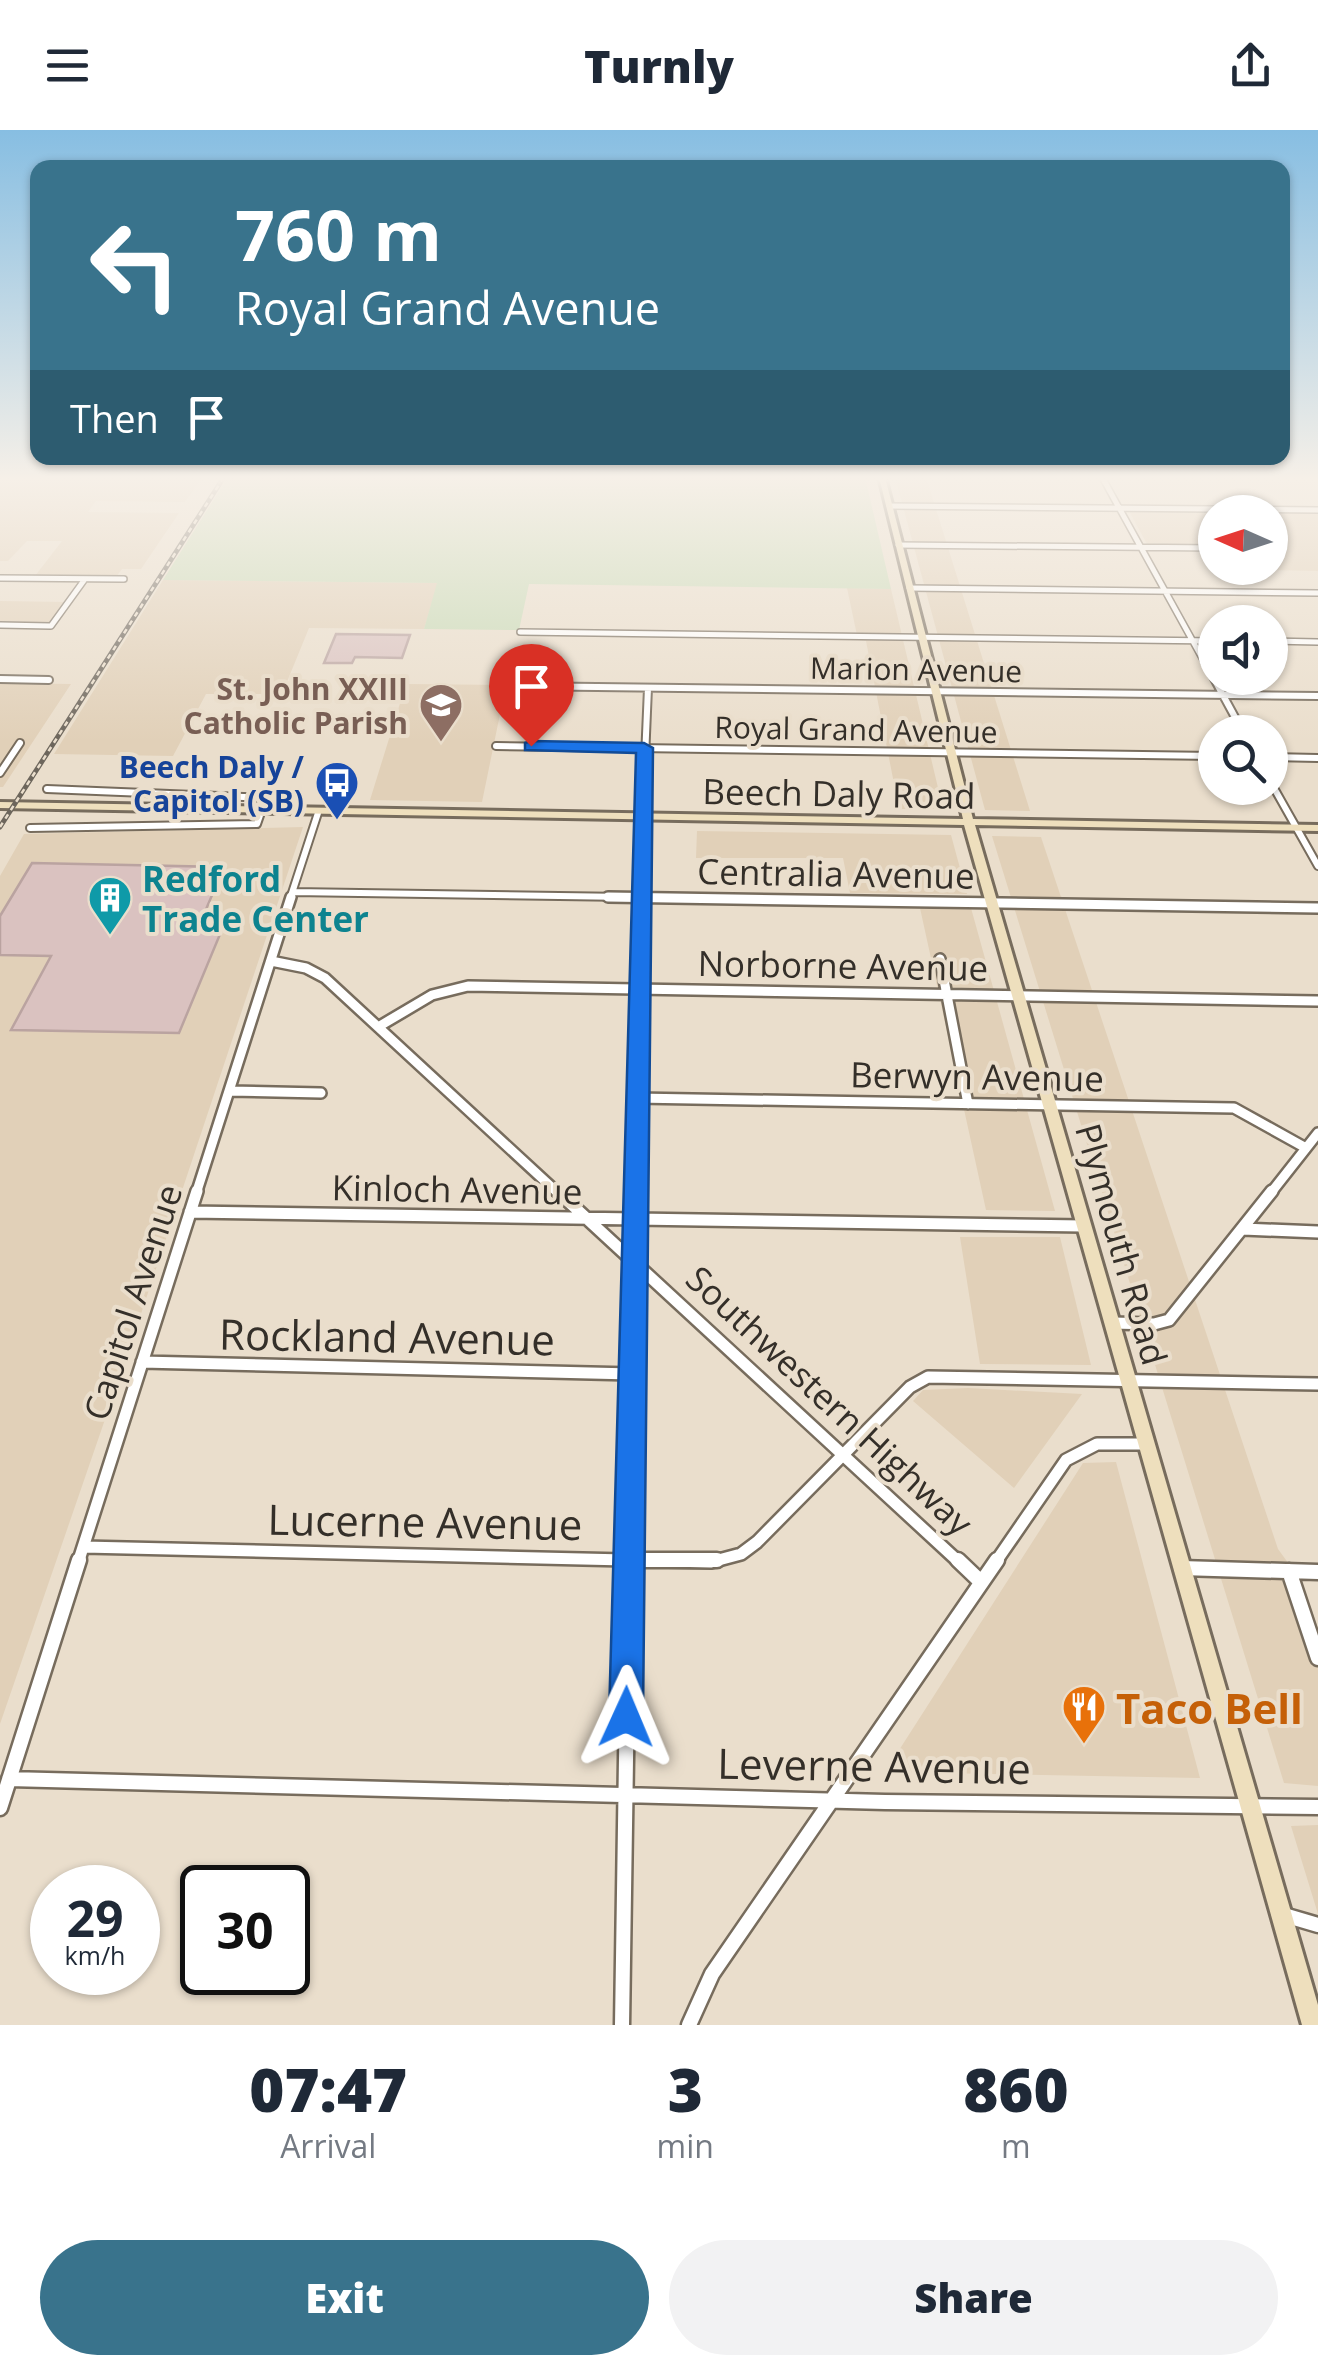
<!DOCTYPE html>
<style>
:root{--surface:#fff;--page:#f2f2f3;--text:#1f2937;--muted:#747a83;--accent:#39738c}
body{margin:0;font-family:"Open Sans",sans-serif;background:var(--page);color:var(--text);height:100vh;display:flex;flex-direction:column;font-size:38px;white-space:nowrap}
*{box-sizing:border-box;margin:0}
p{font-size:32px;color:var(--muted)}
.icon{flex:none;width:55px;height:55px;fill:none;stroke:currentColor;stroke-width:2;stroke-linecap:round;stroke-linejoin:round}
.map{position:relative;height:1895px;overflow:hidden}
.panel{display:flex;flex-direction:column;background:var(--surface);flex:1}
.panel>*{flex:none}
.top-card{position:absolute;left:30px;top:30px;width:1260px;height:305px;border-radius:20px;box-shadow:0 2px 8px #0004;background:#39738c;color:#fff;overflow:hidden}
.needle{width:65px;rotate:273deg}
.fabs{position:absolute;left:1198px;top:365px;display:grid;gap:20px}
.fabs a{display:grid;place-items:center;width:90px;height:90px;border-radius:50%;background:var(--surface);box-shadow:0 2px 8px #0004;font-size:50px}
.speed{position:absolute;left:30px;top:1735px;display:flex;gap:20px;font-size:50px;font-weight:700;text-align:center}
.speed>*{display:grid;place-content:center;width:130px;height:130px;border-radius:50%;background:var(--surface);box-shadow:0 2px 8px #0004;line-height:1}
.speed small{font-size:25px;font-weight:400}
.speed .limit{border:5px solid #111;border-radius:15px;background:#fff;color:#111}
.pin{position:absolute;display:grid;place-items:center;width:85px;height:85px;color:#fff;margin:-102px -42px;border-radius:50% 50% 50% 0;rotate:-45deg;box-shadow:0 0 10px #0007}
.pin .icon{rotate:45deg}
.me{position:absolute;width:110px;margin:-55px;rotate:1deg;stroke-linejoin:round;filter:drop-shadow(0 0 8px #0008)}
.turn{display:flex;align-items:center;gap:35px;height:210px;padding:0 40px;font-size:45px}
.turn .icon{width:130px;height:130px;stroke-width:2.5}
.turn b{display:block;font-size:70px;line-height:85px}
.then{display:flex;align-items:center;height:95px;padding:0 40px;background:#0003;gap:20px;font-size:38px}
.eta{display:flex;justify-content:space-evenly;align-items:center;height:170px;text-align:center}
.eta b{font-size:60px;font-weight:800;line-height:70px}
.cta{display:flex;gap:20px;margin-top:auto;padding:20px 40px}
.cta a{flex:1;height:115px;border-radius:60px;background:var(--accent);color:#fff;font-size:40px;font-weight:800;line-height:115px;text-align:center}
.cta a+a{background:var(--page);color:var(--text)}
header{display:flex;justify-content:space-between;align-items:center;height:130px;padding:0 40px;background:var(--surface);font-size:45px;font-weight:800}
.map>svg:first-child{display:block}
.built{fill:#e1d0b8}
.green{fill:#c7dab6}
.building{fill:#dac2c0;stroke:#baa3a0;stroke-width:2.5}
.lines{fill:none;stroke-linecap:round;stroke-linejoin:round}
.minor-far4-casing{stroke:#776c5d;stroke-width:8}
.minor-far3-casing{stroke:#776c5d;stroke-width:10}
.minor-far2-casing{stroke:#776c5d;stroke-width:14}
.minor-far1-casing{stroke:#776c5d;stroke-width:16}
.minor-casing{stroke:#776c5d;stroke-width:19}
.secondary-casing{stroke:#776c5d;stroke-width:6}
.minor-far4{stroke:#fff;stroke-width:5}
.minor-far3{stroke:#fff;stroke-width:6}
.minor-far2{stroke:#fff;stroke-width:9}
.minor-far1{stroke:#fff;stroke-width:11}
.minor{stroke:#fff;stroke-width:14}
.secondary{fill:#eedfbd;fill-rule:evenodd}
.rail-casing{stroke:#6d665c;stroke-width:5}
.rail{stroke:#eadecc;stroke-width:2.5;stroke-dasharray:5;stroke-linecap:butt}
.route{fill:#1a73e8;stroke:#114b97;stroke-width:2.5}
.labels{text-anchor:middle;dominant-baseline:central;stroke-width:8;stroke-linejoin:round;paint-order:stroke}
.far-street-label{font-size:30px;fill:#342f29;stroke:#eadecc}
.far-education-label{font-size:30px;font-weight:bold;fill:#785e54;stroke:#eadecc;text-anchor:end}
.far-transit-label{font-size:30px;font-weight:bold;fill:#164399;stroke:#eadecc;text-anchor:end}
.street-label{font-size:35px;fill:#342f29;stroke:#eadecc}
.culture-label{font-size:35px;font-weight:bold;fill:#0d838f;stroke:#eadecc;text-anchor:start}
.near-street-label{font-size:42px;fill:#342f29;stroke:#eadecc}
.near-food-label{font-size:42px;font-weight:bold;fill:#c56008;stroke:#eadecc;text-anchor:start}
</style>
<header><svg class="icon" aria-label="menu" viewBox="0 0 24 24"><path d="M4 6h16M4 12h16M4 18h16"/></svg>Turnly<svg class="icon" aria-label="share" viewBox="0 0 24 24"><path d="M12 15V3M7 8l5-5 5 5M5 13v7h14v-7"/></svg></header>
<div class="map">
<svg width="1318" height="1895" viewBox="0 0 1318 1895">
<rect width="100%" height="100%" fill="#eadecc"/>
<path class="built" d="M4,347H203L185,372L96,371L88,382L179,383L141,439H122L116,447L35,446L62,411H27L8,431H0V351Z
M895,347H926L1030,681L985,680Z
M1129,381L1258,382H1215V414H1147Z
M1270,383H1318V441L1265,440L1263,438H1270Z
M163,450L438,453L424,499L309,498L282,564H206L173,626L54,624Z
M847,458L891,459L943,679H899L866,511L858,510Z
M0,471L66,472L50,493L0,492Z
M0,553L71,554L3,657H0Z
M406,554L506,555L482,672L370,670Z
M303,697L131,1214L0,1594V746L24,704Z
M697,701L951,705L967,764L850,763L843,728H696Z
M992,706L1041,707L1278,1419L1302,1452L1318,1499V1656L1284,1653Z
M920,778H971L1055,1081L986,1080Z
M960,1107H1060L1091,1235L980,1234Z
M968,1258L1082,1264L1014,1358L913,1271L923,1260Z
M1116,1332L1200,1648L885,1642L1083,1333Z
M1318,1695V1784L1291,1696Z"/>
<path class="green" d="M228,347H865L891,459L529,454L519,500L424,499L437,453L163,450Z"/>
<path class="building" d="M336,504L410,505L402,528L355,527L352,533H324Z
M32,733L224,737L204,784L228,785L179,903L11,900L51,826L0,825V786Z"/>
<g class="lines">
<defs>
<path id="minor-far4" d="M1102,347L1206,535
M889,376L1318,380
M1270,414L1282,421L1270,425
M898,415L1215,418
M0,448L124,449
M909,458L1318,463
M0,495L51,496L85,449
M520,502L1215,511
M1270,511L1318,512"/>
<path id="minor-far3" d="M1205,532L1243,602
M0,549L49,550
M513,556L1318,566
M496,616L1215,626
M1270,627L1318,628
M0,643L20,613
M1270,651L1318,736
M30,698L257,694L266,668L47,659
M293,762L768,769
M290,769L318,683
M639,769L648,558"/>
<path id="minor-far2" d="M608,767L1318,778
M940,829L968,974
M271,831L306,838L325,848L559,1064
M378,897L432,865L468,856L1318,871
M229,961L321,963
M636,968L1234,978L1306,1018
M196,1064L291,767
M635,1064L639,767
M1270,1064L1318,1003"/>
<path id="minor-far1" d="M557,1061L960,1433
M190,1082L1083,1096
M1243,1099L1318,1102
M1112,1193L1154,1194L1169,1190L1272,1061
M142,1232L632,1244
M84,1417L711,1432L741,1424L757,1412L910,1257L928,1247L1318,1254
M78,1433L197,1061
M629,1433L635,1061
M995,1433L1066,1330L1097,1314H1146"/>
<path id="minor" d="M645,1430H717
M958,1430L981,1452
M1181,1438L1318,1442
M1289,1441L1318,1528
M9,1649L885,1672L1318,1677
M0,1678L79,1430
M1284,1785L1318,1795
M622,1895L629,1430
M689,1895L712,1844L997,1430"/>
<path id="secondary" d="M879,347H885L973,689L1318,695V701L975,695L1318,1875V1895H1302L964,695L0,678V672L963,689Z"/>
</defs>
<use href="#minor-far4" class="minor-far4-casing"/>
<use href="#minor-far3" class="minor-far3-casing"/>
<use href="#minor-far2" class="minor-far2-casing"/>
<use href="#minor-far1" class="minor-far1-casing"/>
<use href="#minor" class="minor-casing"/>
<use href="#secondary" class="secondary-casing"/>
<use href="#minor-far4" class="minor-far4"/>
<use href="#minor-far3" class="minor-far3"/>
<use href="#minor-far2" class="minor-far2"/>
<use href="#minor-far1" class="minor-far1"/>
<use href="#minor" class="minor"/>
<use href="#secondary" class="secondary"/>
<defs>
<path id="rail" d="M0,697L224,347"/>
</defs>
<use href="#rail" class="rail-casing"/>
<use href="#rail" class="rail"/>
</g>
<linearGradient id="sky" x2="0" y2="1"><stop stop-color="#87bee2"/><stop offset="0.57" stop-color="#f6f0e8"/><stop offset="1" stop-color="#f6f0e8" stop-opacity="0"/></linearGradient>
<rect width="1318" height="612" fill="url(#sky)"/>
<path class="route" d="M531,611L644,613L653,618L643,1587L638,1599L626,1604L614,1599L609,1587L636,623L525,620V613Z"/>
<defs>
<symbol id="school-pin" viewBox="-11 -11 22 30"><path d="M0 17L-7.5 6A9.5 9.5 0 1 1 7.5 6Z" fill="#8d6e63" stroke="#eadecc"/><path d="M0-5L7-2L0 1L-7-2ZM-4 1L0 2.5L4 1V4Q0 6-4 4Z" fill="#fff"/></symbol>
<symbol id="bus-pin" viewBox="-11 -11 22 30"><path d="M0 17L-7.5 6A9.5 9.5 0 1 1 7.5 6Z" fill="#1a4fb4" stroke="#eadecc"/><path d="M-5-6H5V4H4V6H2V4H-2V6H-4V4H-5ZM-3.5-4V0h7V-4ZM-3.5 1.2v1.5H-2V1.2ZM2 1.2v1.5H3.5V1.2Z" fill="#fff"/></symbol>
<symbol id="building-pin" viewBox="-11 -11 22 30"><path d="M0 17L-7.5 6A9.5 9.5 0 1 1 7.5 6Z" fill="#0f9aa8" stroke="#eadecc"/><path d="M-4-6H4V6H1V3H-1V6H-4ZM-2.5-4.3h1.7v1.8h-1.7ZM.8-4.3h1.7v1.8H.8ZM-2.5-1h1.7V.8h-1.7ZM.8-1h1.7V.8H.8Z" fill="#fff"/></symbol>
<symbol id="restaurant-pin" viewBox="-11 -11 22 30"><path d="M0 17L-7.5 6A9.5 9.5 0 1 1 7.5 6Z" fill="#e8710a" stroke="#eadecc"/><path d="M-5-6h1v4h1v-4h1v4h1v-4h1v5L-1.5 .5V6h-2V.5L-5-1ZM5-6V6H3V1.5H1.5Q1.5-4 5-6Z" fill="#fff"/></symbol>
</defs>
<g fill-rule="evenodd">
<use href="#school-pin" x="416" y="550" width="50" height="68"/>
<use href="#bus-pin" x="312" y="628" width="50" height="68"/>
<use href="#building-pin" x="85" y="743" width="50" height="68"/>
<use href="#restaurant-pin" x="1059" y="1552" width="50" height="68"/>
</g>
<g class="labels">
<g class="far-street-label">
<text transform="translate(916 539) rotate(1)">Marion Avenue</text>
<text transform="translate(856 599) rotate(1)">Royal Grand Avenue</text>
</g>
<g class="far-education-label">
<text x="408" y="558">St. John XXIII<tspan x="408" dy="34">Catholic Parish</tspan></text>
</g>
<g class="far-transit-label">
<text x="304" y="636">Beech Daly /<tspan x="304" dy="34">Capitol (SB)</tspan></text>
</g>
<g class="street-label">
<text transform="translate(839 663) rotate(1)">Beech Daly Road</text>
<text transform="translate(836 743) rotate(1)">Centralia Avenue</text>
<text transform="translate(843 835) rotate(1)">Norborne Avenue</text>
<text transform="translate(977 946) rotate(1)">Berwyn Avenue</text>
<text transform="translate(457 1059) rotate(1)">Kinloch Avenue</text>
<text transform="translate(1122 1114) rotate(74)">Plymouth Road</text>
<text transform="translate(132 1172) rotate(-72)">Capitol Avenue</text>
<text transform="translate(830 1270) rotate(43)">Southwestern Highway</text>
</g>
<g class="culture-label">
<text x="142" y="748">Redford<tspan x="142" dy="40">Trade Center</tspan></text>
</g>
<g class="near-street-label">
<text transform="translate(387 1206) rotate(1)">Rockland Avenue</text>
<text transform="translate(425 1391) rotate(1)">Lucerne Avenue</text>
<text transform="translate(874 1635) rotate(1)">Leverne Avenue</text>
</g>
<g class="near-food-label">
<text x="1116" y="1577">Taco Bell</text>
</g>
</g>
</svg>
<div class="fabs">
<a><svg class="needle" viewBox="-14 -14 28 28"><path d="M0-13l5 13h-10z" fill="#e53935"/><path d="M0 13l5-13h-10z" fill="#747a83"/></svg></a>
<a><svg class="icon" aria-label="sound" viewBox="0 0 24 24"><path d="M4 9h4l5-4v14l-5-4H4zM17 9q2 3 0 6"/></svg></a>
<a><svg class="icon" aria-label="search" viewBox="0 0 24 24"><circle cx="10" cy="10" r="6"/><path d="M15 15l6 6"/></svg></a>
</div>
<div class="speed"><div>29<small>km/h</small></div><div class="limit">30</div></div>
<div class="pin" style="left:531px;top:616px;background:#d93025"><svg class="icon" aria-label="arrive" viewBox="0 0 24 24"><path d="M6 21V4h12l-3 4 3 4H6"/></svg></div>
<svg class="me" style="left:626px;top:1587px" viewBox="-20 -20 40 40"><path d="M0-17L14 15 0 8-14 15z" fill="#1a73e8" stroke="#fff" stroke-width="4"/></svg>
<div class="top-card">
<div class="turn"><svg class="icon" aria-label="left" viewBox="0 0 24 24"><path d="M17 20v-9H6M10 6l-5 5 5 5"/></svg><div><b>760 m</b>Royal Grand Avenue</div></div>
<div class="then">Then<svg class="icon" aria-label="arrive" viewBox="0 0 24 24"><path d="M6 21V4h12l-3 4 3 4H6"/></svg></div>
</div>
</div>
<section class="panel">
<div class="eta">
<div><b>07:47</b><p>Arrival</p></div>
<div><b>3</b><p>min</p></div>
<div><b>860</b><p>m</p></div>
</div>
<div class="cta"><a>Exit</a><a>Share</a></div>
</section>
